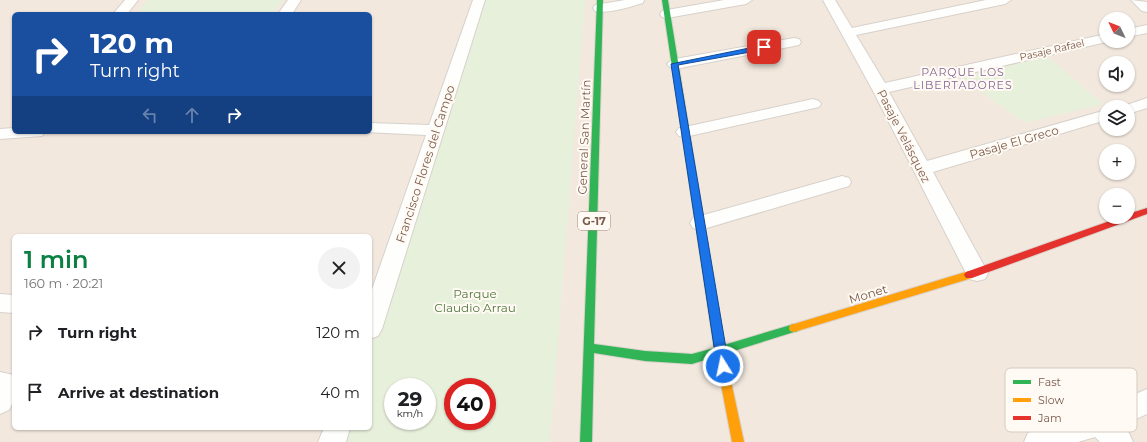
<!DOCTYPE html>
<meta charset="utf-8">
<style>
:root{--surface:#fff;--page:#f2f2f2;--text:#202124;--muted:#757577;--accent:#0b8043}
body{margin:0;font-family:Montserrat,sans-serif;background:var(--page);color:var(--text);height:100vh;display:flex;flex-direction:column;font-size:15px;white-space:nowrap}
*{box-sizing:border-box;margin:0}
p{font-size:13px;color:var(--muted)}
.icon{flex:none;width:22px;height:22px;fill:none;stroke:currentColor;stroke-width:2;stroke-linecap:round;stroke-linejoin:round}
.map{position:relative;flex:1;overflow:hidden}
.panel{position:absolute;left:12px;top:234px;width:360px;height:196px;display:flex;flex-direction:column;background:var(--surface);border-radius:6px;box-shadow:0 1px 3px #0004}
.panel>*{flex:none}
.banner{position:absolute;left:12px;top:12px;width:360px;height:122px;border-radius:6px;box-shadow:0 1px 3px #0004;background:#1a4fa0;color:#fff;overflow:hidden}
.needle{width:26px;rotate:313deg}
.buttons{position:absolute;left:1099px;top:12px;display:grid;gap:8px}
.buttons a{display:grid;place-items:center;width:36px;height:36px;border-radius:50%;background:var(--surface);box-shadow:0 1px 3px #0004;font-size:20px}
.speed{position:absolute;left:384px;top:378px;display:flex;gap:8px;font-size:20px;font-weight:700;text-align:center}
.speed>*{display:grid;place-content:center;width:52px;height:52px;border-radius:50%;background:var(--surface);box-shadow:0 1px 3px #0004;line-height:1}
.speed small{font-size:10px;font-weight:400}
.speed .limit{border:6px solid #d22;background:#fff;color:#111}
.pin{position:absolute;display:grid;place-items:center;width:34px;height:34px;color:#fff;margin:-17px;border-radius:8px;box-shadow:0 2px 6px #0006}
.me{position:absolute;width:44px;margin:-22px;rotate:350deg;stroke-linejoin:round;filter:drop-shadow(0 0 3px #0008)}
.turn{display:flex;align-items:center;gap:14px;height:84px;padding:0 12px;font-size:18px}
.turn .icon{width:52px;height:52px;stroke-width:2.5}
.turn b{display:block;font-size:28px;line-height:34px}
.lanes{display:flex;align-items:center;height:38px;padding:0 12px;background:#0003;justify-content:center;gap:20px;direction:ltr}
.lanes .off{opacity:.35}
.round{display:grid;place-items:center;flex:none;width:42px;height:42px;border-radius:21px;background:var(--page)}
.summary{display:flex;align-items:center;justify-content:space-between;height:68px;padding:0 12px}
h1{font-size:24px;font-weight:600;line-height:30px;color:var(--accent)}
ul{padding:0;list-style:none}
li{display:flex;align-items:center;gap:12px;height:60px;padding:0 12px}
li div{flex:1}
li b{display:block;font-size:15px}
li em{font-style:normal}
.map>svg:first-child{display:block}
.residential{fill:#f2e8de;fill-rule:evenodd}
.green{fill:#e7f0db;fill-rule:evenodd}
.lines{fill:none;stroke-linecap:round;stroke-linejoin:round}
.street-casing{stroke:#d7d1cb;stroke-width:2}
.fast-casing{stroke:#d9d2cb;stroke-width:2}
.slow-casing{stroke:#d9d2cb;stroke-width:2}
.jam-casing{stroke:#d9d2cb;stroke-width:2}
.street{fill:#fefefd;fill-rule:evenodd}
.fast{fill:#30b455;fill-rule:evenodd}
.slow{fill:#ff9f0a;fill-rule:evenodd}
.jam{fill:#e5322d;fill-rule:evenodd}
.route{fill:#1a73e8;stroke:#114b97}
.labels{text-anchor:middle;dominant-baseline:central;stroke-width:4;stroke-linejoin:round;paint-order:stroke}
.far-street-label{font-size:10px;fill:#7a5c4d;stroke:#fffaf3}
.far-neighbourhood-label{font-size:11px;letter-spacing:1px;fill:#846695;stroke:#fffaf3}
.shield{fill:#fffaf3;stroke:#a28b7f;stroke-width:1}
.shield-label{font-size:11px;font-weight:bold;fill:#7a5c4d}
.street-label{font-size:12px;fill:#7a5c4d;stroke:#fffaf3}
.park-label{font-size:12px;fill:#537a41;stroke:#fffaf3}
.key{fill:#fffaf3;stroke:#d7cbc1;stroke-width:1}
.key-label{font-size:11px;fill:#7a5c4d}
</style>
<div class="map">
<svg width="1147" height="442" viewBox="0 0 1147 442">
<rect width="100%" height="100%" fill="#f9f5f0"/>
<path class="residential" d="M0,0H1147V442H0ZM14,14H370V132H14ZM1106,19H1128V41H1106ZM1106,63H1128V85H1106ZM1106,107H1128V129H1106ZM1106,151H1128V173H1106ZM1106,195H1128V217H1106ZM14,236H370V428H14ZM393,387H427V421H393ZM453,387H487V421H453Z"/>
<path class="green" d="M147,0H284L272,14H137Z
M480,0H585L550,442H343L347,428H370V350L429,153ZM393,387H427V421H393ZM453,387H487V421H453Z
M1047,56L1103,104L1025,123L957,75Z"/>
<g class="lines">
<defs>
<path id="street" d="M125,0H138L127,14H113Z
M288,0H301L292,14H278Z
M473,0H485L382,329L378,336L370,339V295L426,135L365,132H370V123L429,125Z
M625,0H644L643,3C629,7 610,14 595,11L593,8L595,5Z
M724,0H752L746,4L667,18L662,17L660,14L662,11L667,10Z
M823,0H835L852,28L986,0H1011L1005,4L856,35L885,83L1106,34V41H1111L889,92L927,161L1106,110V120L933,172L988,273L985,279L977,281L969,279L872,89Z
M1131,0L1147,2V12L1142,11Z
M1147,25V33L1128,37V29Z
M794,38L799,39L801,42L799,45L675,69L670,67L667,64L670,61L675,59Z
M1147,98V108L1128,114V107H1121Z
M813,99L819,101L821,104L819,107L685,137L679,136L676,132L679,128L685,127Z
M14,128V132H45L42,136L0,139V129Z
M842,176L849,178L851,182L849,186L700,230L693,228L690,223L693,218Z
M0,294L14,295V313L0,312Z
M0,372L14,375V400L9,410L0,414Z
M1147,389V414L1121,426L1129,433L1133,442H1100L1095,437L1078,442H1024L1028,433L1095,412Z
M324,428H350L346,442H318Z"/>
<path id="fast" d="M597,0H603L594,344L645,351L692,354L714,348L662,0H668L724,345L794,324L798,325L799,328L798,331L794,332L692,364L645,361L594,353L592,442H580Z"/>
<path id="slow" d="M969,271L972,272L974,275L972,278L794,332L790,331L789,328L790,325L794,324Z
M719,343L723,345L724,348L744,442H732L714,348L715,345Z"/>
<path id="jam" d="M1147,208V214L972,278H966L964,275L966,272L1121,217H1128V214Z"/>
</defs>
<use href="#street" class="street-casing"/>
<use href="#fast" class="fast-casing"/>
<use href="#slow" class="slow-casing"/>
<use href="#jam" class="jam-casing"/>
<use href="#street" class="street"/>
<use href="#fast" class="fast"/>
<use href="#slow" class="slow"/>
<use href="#jam" class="jam"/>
</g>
<path class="route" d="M764,45L767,47V49L678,65L729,366L727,370L723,371L719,370L717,366L671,64Z"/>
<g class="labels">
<g class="far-street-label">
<text transform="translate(1052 50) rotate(-13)">Pasaje Rafael</text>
</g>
<g class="far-neighbourhood-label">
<text x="963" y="72">PARQUE LOS<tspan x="963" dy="13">LIBERTADORES</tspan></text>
</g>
<rect class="shield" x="578" y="212" width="32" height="18" rx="3"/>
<g class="shield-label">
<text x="594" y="221">G-17</text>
</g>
<g class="street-label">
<text transform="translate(904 136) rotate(63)">Pasaje Velásquez</text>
<text transform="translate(584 137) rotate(-88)">General San Martín</text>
<text transform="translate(1014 142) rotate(-16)">Pasaje El Greco</text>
<text transform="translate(425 164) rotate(-72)">Francisco Flores del Campo</text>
<text transform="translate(868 294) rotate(-17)">Monet</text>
</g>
<g class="park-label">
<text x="475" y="293">Parque<tspan x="475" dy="14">Claudio Arrau</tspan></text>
</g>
</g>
<rect x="1005" y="368" width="132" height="64" rx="6" class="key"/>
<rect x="1013" y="380" width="18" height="4" fill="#30b455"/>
<rect x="1013" y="398" width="18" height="4" fill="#ff9f0a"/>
<rect x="1013" y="416" width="18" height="4" fill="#e5322d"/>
<g class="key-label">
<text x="1038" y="386">Fast</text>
<text x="1038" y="404">Slow</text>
<text x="1038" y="422">Jam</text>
</g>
</svg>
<div class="buttons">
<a><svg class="needle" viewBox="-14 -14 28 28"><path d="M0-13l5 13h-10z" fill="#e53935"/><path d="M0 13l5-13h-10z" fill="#757577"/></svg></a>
<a><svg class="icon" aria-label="sound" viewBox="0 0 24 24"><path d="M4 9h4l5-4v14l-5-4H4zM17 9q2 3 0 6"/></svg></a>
<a><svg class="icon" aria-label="layers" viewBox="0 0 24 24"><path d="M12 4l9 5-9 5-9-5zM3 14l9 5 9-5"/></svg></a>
<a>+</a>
<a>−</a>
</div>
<div class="speed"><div>29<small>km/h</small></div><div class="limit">40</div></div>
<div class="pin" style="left:764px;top:47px;background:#d93025"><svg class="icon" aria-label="arrive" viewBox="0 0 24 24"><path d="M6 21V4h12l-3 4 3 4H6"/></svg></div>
<svg class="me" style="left:723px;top:366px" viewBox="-20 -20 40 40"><circle r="17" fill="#1a73e8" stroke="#fff" stroke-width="3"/><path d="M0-11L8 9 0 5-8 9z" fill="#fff"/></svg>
<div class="banner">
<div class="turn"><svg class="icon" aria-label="right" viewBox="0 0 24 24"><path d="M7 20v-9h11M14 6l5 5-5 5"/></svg><div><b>120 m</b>Turn right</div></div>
<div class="lanes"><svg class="icon off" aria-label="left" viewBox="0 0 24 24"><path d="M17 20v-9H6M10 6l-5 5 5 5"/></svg><svg class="icon off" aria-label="ahead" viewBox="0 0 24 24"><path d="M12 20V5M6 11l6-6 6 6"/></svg><svg class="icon" aria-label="right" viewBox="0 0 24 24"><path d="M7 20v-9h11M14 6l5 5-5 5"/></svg></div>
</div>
<section class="panel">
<div class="summary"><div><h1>1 min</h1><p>160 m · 20:21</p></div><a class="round"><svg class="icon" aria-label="close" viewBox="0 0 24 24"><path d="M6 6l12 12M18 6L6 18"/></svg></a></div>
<ul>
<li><svg class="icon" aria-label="right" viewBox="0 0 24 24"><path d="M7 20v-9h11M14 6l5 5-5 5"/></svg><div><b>Turn right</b></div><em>120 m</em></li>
<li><svg class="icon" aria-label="arrive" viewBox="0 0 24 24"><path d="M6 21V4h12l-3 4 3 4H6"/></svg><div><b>Arrive at destination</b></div><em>40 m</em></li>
</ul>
</section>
</div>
